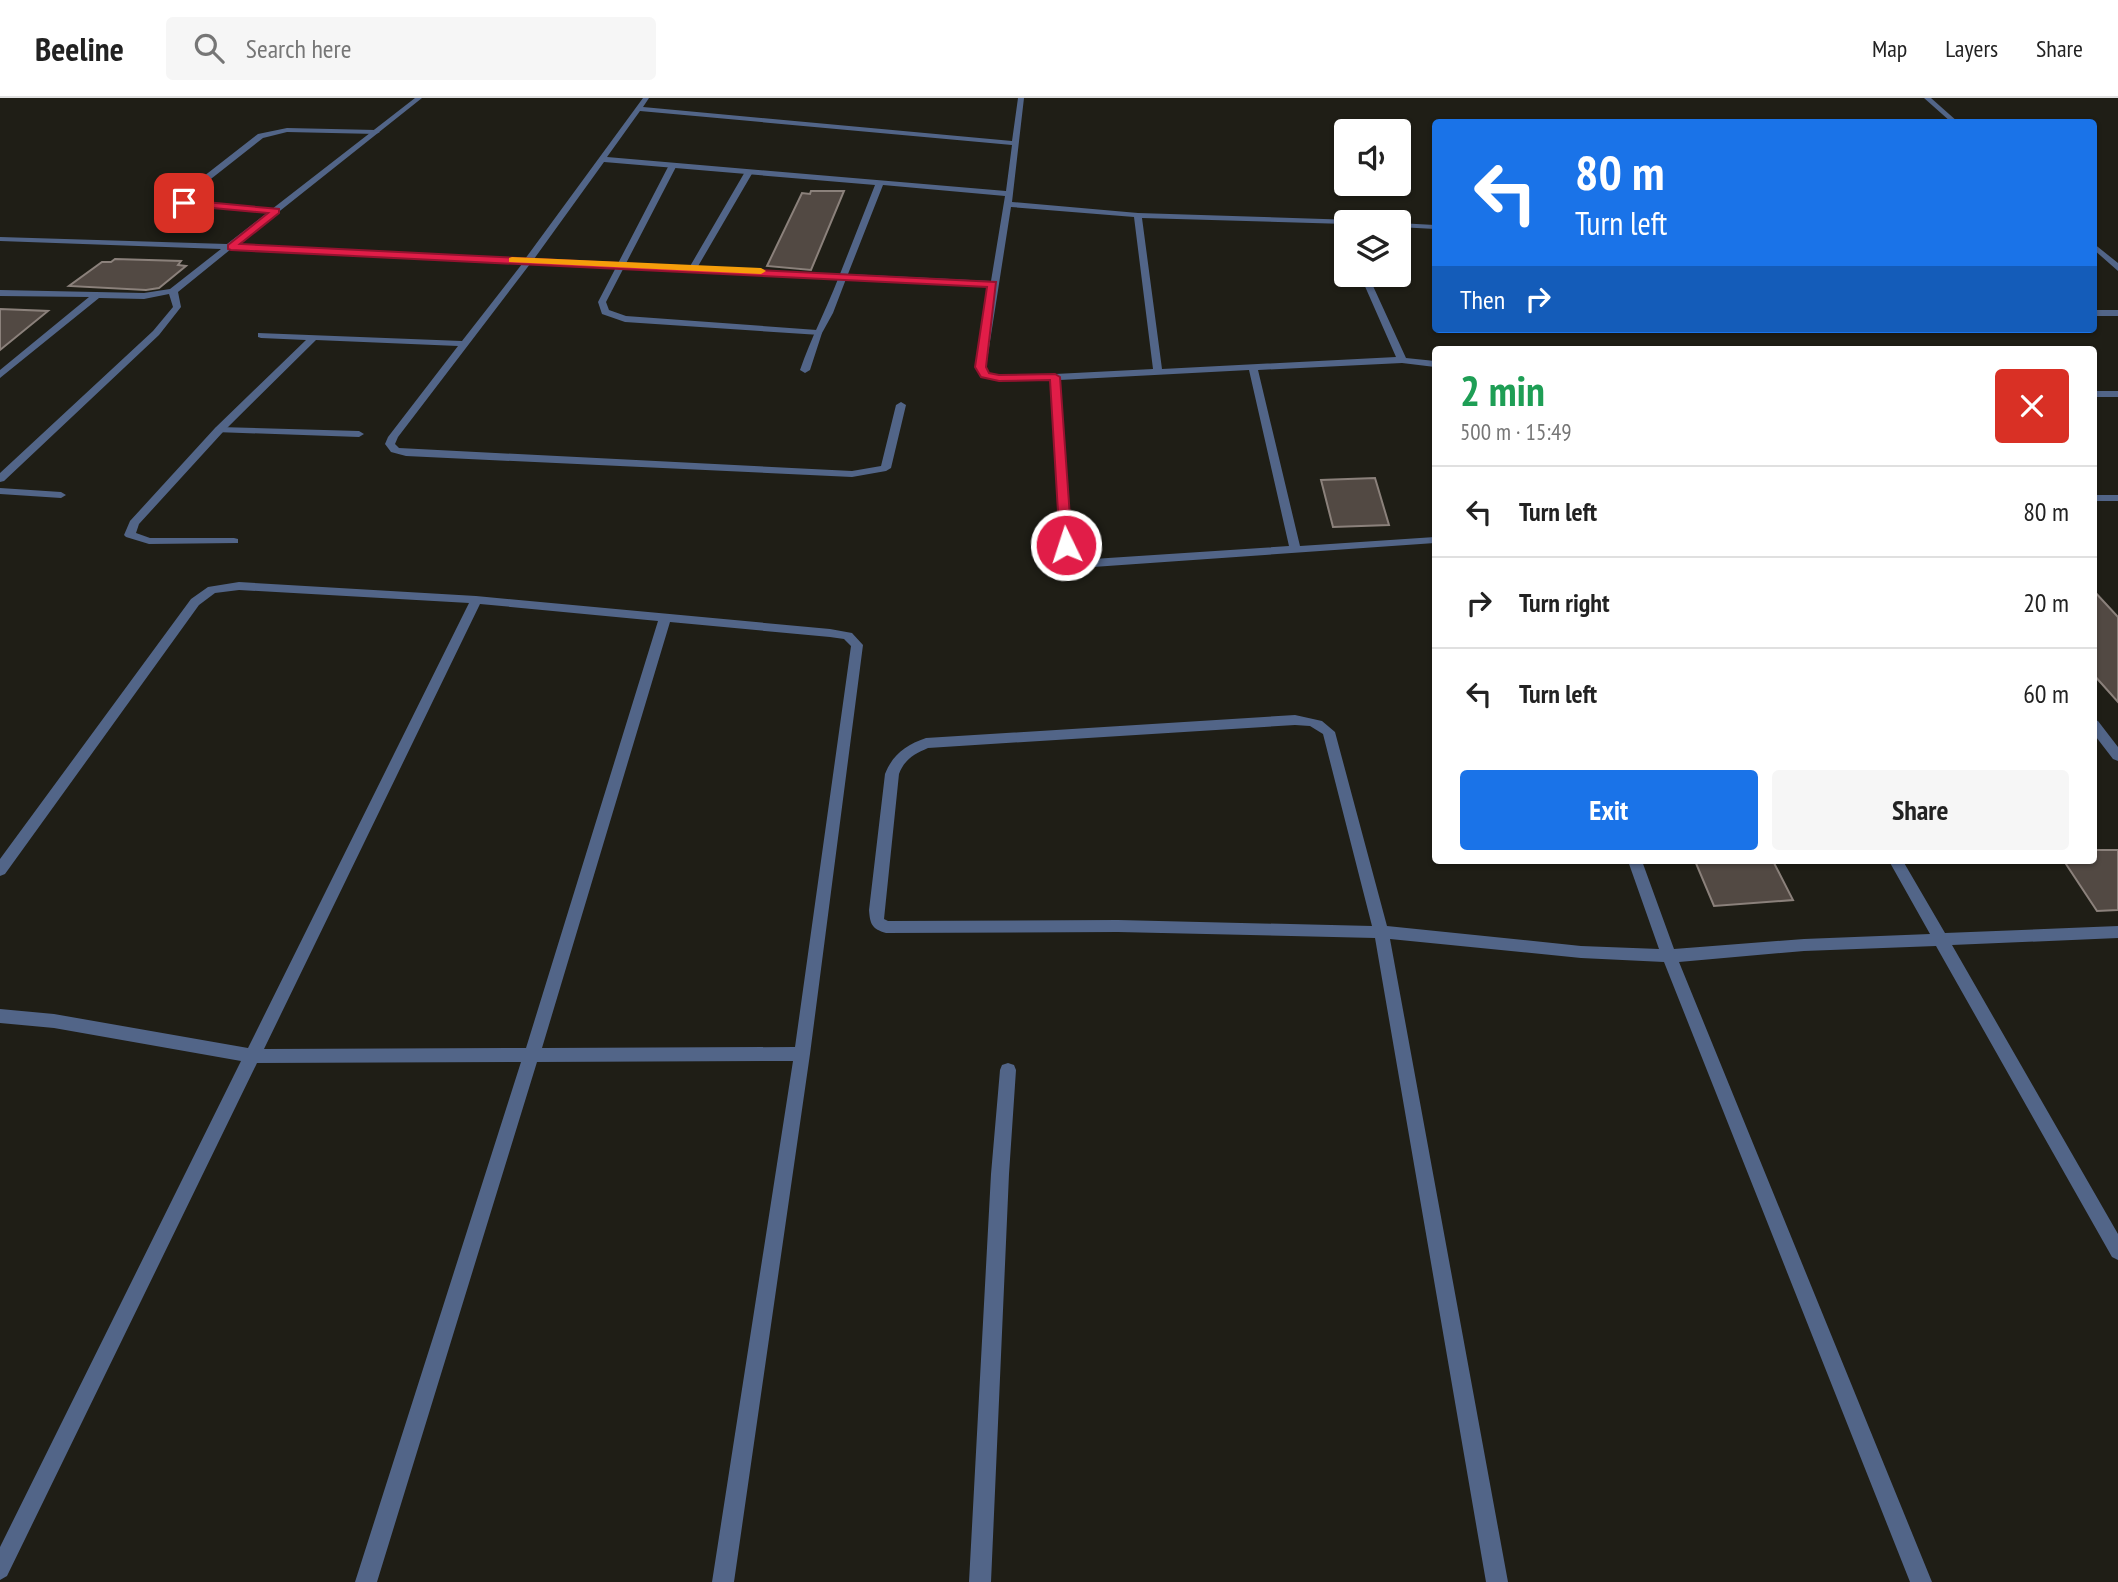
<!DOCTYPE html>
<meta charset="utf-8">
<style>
:root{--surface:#fff;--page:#f6f6f6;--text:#222;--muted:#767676;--line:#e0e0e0;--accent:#1a73e8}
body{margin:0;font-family:"PT Sans Narrow",sans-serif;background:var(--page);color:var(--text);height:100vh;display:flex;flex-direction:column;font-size:26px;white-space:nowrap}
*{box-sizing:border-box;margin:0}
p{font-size:23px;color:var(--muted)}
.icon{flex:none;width:38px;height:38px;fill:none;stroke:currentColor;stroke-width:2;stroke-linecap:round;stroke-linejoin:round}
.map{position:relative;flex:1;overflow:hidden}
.drawer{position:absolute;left:1432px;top:248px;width:665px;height:518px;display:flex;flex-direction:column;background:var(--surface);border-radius:7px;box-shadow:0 2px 5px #0004}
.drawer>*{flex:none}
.top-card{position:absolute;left:1432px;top:21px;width:665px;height:214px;border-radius:7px;box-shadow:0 2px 5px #0004;background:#1a73e8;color:#fff;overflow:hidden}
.tools{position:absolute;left:1334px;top:21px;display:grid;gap:14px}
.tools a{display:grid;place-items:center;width:77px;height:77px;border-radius:7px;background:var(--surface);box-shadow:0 2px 5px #0004;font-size:35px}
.pin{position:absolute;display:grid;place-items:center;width:60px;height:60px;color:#fff;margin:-30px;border-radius:14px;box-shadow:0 4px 10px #0006}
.me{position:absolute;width:77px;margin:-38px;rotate:356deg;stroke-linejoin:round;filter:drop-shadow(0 0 5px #0008)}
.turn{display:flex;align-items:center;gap:24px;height:147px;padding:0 28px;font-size:32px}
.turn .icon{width:91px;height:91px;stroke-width:2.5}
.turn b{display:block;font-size:49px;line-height:60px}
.then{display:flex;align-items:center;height:66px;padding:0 28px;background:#0003;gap:14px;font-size:26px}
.round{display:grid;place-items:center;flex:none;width:74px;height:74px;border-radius:7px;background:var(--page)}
.head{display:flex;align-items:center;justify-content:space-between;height:119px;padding:0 28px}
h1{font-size:42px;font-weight:600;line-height:52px;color:#1e9e55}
.cta{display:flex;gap:14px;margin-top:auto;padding:14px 28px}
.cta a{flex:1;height:80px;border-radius:7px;background:var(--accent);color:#fff;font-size:28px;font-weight:600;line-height:80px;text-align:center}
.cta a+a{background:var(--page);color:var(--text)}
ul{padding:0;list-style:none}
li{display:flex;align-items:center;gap:21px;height:91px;padding:0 28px;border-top:2px solid var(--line)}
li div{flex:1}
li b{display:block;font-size:26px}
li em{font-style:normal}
header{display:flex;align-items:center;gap:42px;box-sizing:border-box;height:98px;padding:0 35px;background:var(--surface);border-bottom:2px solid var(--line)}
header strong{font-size:33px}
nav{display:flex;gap:38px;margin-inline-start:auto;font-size:24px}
.search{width:490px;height:63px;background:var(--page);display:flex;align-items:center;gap:18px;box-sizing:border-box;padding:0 24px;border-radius:7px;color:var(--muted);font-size:26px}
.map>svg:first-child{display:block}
.building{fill:#524943;stroke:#8b817b;stroke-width:2}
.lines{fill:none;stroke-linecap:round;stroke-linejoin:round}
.service{fill:#526588;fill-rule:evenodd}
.minor{fill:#526588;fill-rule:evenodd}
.route{fill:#e11d48;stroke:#92132f;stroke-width:2}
.slow{fill:#f59e0b}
</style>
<header>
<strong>Beeline</strong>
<div class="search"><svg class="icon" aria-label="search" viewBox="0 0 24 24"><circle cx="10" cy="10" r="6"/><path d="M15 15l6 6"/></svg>Search here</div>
<nav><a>Map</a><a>Layers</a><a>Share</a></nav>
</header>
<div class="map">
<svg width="2118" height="1484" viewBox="0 0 2118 1484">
<rect width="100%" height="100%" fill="#1f1e16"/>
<path class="building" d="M811,93H844L811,172L767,168L802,95L810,96Z
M115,161L181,163L178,167L186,168L159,190L146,192L69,188L102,164H111Z
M0,211L48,213L0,252Z
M1375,380L1389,427L1333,429L1321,382Z
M2093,492L2118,519V604L2093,576Z
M2093,752H2118V812L2097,813L2064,763H2093Z
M1695,763H1773L1793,802L1714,808Z"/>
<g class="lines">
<path class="service" d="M287,30L376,32L380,34L376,36L287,34L263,40L188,99V103L276,111L280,113L279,115L181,107V96L258,36Z
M673,65L677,67L606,204L609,212L626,218L817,232L822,235L820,237L625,224L602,216L598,204L669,67Z
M746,72L753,74L697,170L690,172L689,170Z
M219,329L359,333L364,336L359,339L215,334V330Z"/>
<path class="minor" d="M415,0H422L237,147L525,161L643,0H649L643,9L1012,43L1018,0H1024L1012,104L1138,115L1354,122L1355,124H1346V126L1142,120L1162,271L1396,259L1360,177H1368L1406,260L1435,263V269L1402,265L1258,272L1300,448L1435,439V445L1093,469C1078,465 1068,462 1060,448L1050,282L999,283L982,279L976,269L990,188L846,181L833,215L822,235L810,272L805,275L800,272C811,240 826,212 838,181L530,166L398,339L395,346L399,350L852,373L881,368L896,307L901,304L906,307L891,370L886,373L852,379L406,358L391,354L385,346L388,339L458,248L316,242L223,334L139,426L136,435L150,440H234L238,441V445L149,446L126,439L124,437L130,423L215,330L306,242L261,240L258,239V235L462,243L522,166L231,151L178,194L181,209L159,237L4,383L0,384V375L153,233L173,209L169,196L144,201L99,200L0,280V272L89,199L0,198V192L144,195L170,191L221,151L0,143V139L227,146ZM640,13L1012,47L1006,93L607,59ZM604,64L875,87L840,176L534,161ZM883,87L1005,98L991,183L848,176ZM1011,109L1134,119L1153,271L1055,276L999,277L989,275L986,269ZM1249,272L1289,448L1093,461L1078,455L1072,448L1060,282Z
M1924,0H1931L1958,24H1951Z
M1398,125L1435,127V131L1398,129Z
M2093,145L2118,165V173L2093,151Z
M2093,212H2118V218H2093Z
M2093,293H2118V299H2093Z
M0,390L61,394L66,397L61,400L0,396Z
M2093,397H2118V403H2093Z
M239,484L476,498L830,531L852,535L863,547L810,956L734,1484H712L793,963L537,964L377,1484H355L521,964L257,965L7,1478L0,1482V1449L241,963L54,930L0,925V911L54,916L248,950L469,505L239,492L215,495L199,507L5,776L0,778V761L191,501L208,489ZM480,506L658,523L526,950L264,951ZM670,524L830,539L844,541L851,548L795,949L542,950Z
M1295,617L1322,623L1335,634L1387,828L1581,848L1659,851L1628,763H1642L1674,851L1804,841L1930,836L1889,763H1903L1945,835L2118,828V840L1952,847L2118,1136V1162L2112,1159L1936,848L1804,853L1679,864L1932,1484H1910L1664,864L1581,860L1390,841L1508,1484H1486L1375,840L1118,834L886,835C872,831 870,826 869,812L885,676C893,656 906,647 926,640ZM1295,627L1310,628L1323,636L1372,828L1118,822L888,823L884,821L899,676C904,662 914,656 928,650Z
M2093,621L2098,623L2118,649V663L2113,661L2093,635Z
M1008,965L1014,967L1016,972L1009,1076L991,1484H969L991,1076L1000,972L1002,967Z"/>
</g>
<path class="route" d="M184,102L279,111V115L240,146L996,184L986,269L989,275L999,277L1055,276L1060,279L1072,447L1066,451L1060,447L1050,282L999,283L981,279L975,269L987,189L231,152L228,151V147L268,115L180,107V103Z"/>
<path class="slow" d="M512,159L761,170L766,173L761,176L509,164V160Z"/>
</svg>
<div class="tools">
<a><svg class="icon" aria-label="sound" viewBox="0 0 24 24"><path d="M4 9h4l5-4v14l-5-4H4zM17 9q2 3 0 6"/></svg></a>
<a><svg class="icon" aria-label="layers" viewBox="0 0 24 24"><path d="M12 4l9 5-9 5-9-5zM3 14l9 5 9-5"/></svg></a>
</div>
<div class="pin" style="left:184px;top:105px;background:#d93025"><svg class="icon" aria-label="arrive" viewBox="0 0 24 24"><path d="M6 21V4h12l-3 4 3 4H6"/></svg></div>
<svg class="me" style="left:1066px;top:447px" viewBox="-20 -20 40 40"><circle r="17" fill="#e11d48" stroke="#fff" stroke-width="3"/><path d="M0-11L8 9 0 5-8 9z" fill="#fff"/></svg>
<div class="top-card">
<div class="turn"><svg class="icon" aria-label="left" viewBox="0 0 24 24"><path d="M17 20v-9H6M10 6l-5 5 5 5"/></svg><div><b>80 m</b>Turn left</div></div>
<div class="then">Then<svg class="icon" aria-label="right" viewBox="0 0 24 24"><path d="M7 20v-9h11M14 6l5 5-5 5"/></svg></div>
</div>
<section class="drawer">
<div class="head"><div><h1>2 min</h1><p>500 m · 15:49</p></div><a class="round" style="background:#d93025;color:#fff"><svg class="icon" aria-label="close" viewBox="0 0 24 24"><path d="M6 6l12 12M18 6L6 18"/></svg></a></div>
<ul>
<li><svg class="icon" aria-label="left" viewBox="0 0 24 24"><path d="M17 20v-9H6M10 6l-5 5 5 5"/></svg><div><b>Turn left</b></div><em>80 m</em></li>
<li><svg class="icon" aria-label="right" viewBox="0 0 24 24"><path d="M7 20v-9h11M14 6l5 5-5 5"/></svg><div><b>Turn right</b></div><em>20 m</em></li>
<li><svg class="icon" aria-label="left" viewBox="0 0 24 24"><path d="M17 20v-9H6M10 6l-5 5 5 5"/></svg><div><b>Turn left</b></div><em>60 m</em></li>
</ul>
<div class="cta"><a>Exit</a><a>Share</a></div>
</section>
</div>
